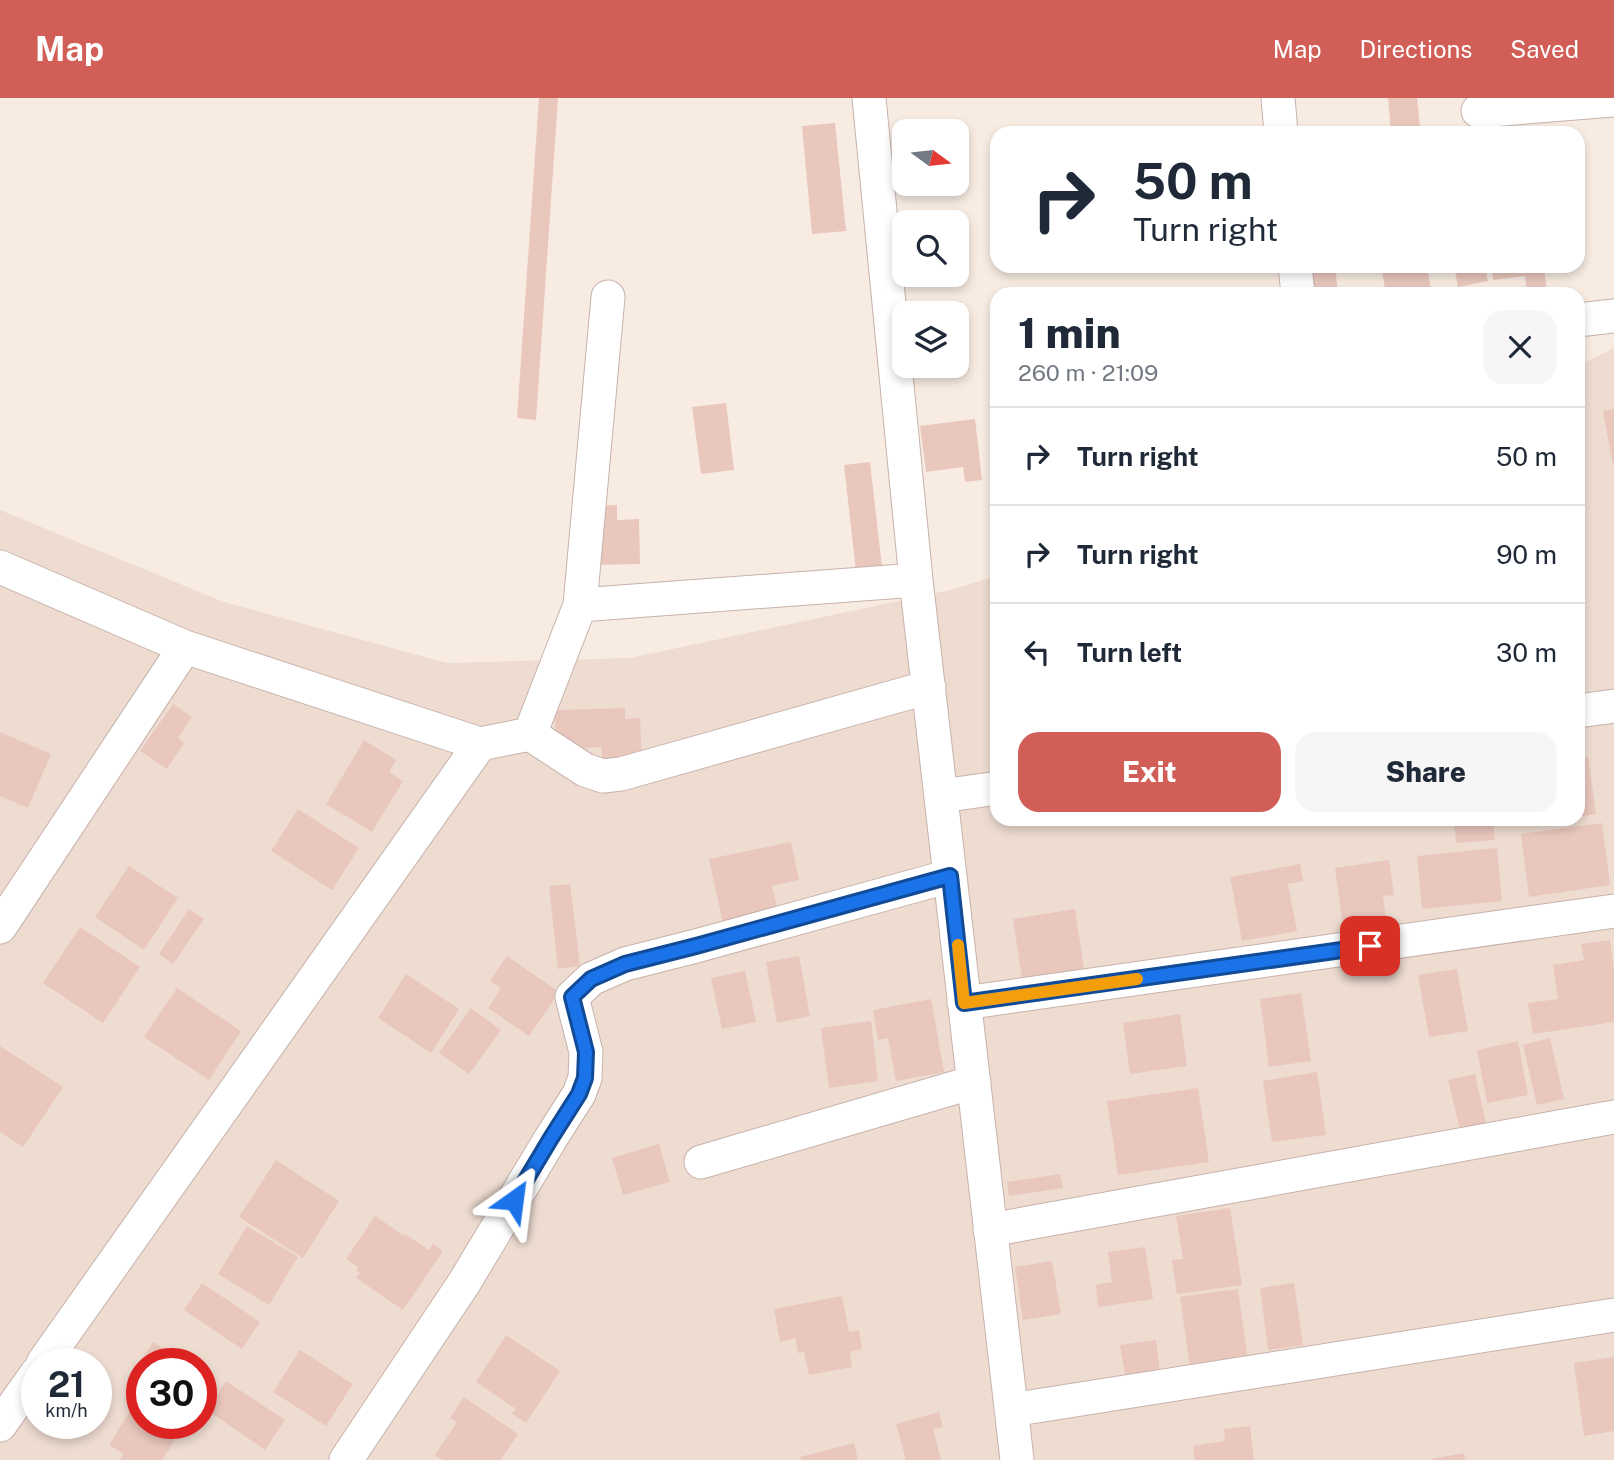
<!DOCTYPE html>
<meta charset="utf-8">
<style>
:root{--surface:#fff;--page:#f6f6f7;--text:#1f2937;--muted:#747a83;--line:#e0e1e3;--accent:#d15e57}
body{margin:0;font-family:"Public Sans",sans-serif;background:var(--page);color:var(--text);height:100vh;display:flex;flex-direction:column;font-size:26px;white-space:nowrap}
*{box-sizing:border-box;margin:0}
p{font-size:23px;color:var(--muted)}
.icon{flex:none;width:38px;height:38px;fill:none;stroke:currentColor;stroke-width:2;stroke-linecap:round;stroke-linejoin:round}
.map{position:relative;flex:1;overflow:hidden}
.drawer{position:absolute;left:990px;top:189px;width:595px;height:539px;display:flex;flex-direction:column;background:var(--surface);border-radius:21px;box-shadow:0 4px 10px #0003}
.drawer>*{flex:none}
.banner{position:absolute;left:990px;top:28px;width:595px;height:147px;border-radius:21px;box-shadow:0 4px 10px #0003;background:#fff;color:var(--text);overflow:hidden}
.needle{width:46px;rotate:105deg}
.fabs{position:absolute;left:892px;top:21px;display:grid;gap:14px}
.fabs a{display:grid;place-items:center;width:77px;height:77px;border-radius:14px;background:var(--surface);box-shadow:0 4px 10px #0003;font-size:35px}
.speed{position:absolute;left:21px;top:1250px;display:flex;gap:14px;font-size:35px;font-weight:700;text-align:center}
.speed>*{display:grid;place-content:center;width:91px;height:91px;border-radius:50%;background:var(--surface);box-shadow:0 4px 10px #0003;line-height:1}
.speed small{font-size:18px;font-weight:400}
.speed .limit{border:10px solid #d22;background:#fff;color:#111}
.pin{position:absolute;display:grid;place-items:center;width:60px;height:60px;color:#fff;margin:-30px;border-radius:14px;box-shadow:0 4px 10px #0006}
.me{position:absolute;width:77px;margin:-38px;rotate:31deg;stroke-linejoin:round;filter:drop-shadow(0 0 5px #0008)}
.turn{display:flex;align-items:center;gap:24px;height:147px;padding:0 28px;font-size:32px}
.turn .icon{width:91px;height:91px;stroke-width:2.5}
.turn b{display:block;font-size:49px;line-height:60px}
.round{display:grid;place-items:center;flex:none;width:74px;height:74px;border-radius:21px;background:var(--page)}
.head{display:flex;align-items:center;justify-content:space-between;height:119px;padding:0 28px}
h1{font-size:42px;font-weight:800;line-height:52px}
.button{display:flex;gap:14px;margin-top:auto;padding:14px 28px}
.button a{flex:1;height:80px;border-radius:21px;background:var(--accent);color:#fff;font-size:28px;font-weight:800;line-height:80px;text-align:center}
.button a+a{background:var(--page);color:var(--text)}
ul{padding:0;list-style:none}
li{display:flex;align-items:center;gap:21px;height:98px;padding:0 28px;border-top:2px solid var(--line)}
li div{flex:1}
li b{display:block;font-size:26px}
li em{font-style:normal}
header{display:flex;align-items:center;gap:42px;box-sizing:border-box;height:98px;padding:0 35px;background:var(--accent);color:#fff}
header strong{font-size:33px}
nav{display:flex;gap:38px;margin-inline-start:auto;font-size:24px}
.map>svg:first-child{display:block}
.residential{fill:#eedcd1;fill-rule:evenodd}
.building{fill:#e9c7bd}
.lines{fill:none;stroke-linecap:round;stroke-linejoin:round}
.minor-casing{stroke:#c7b2ab;stroke-width:35}
.minor{stroke:#fff;stroke-width:33}
.route-casing{stroke:#114b97;stroke-width:18}
.route{stroke:#1a73e8;stroke-width:12}
.slow{stroke:#f59e0b;stroke-width:12}
</style>
<header>
<strong>Map</strong>
<nav><a>Map</a><a>Directions</a><a>Saved</a></nav>
</header>
<div class="map">
<svg width="1614" height="1362" viewBox="0 0 1614 1362">
<rect width="100%" height="100%" fill="#f8ece2"/>
<path class="residential" d="M1614,250V1362H0V412L224,504L447,565L630,560L950,492L997,478L998,721H1578L1579,267ZM37,1265H96V1325H37ZM142,1265H201V1325H142Z"/>
<path class="building" d="M539,0H558L536,322L517,320Z
M1388,0H1417L1420,30L1391,33Z
M835,25L846,133L812,136L802,28Z
M1312,168H1335L1338,196H1315Z
M1381,168H1427L1431,192L1405,196H1386Z
M1454,168H1485L1488,183L1458,189Z
M1492,168H1544L1547,196H1527L1525,178L1493,182Z
M961,203L969,272L945,274L944,268H957V215H937L936,206Z
M726,305L734,372L701,376L692,309Z
M1614,311V366L1613,367L1603,313Z
M975,321L982,382L965,384L963,369L926,374L920,328Z
M870,364L882,469L856,473L844,367Z
M617,407V422L639,421L640,466L593,467L591,408Z
M173,606L192,619L178,640L184,645L167,671L140,653Z
M625,610V621L640,620L642,668L602,669V649L556,651L555,612Z
M0,634L51,656L28,710L0,698Z
M364,642L396,662L389,674L403,683L372,734L326,706Z
M1588,659L1596,716L1578,719V661Z
M298,711L359,750L332,792L271,753Z
M1454,721H1493L1495,742L1456,745Z
M1602,725L1610,787L1529,799L1521,736Z
M791,744L799,782L772,788L779,818L724,830L709,761Z
M1497,750L1502,803L1422,811L1417,758Z
M1389,762L1394,797L1383,798L1386,822L1343,828L1335,770Z
M1300,766L1303,783L1288,786L1297,833L1242,843L1230,779Z
M129,768L178,800L144,852L95,819Z
M570,786L580,868L558,871L549,788Z
M189,811L204,821L173,866L159,856Z
M1075,811L1084,871L1022,881L1013,821Z
M80,829L140,869L103,925L43,885Z
M1610,842L1614,872V924L1533,936L1528,905L1558,901L1553,867L1584,862L1581,846Z
M507,858L559,894L529,938L488,910L501,890L490,883Z
M799,858L810,918L777,925L766,864Z
M1457,871L1468,933L1429,939L1418,877Z
M745,873L756,924L722,931L711,880Z
M406,876L459,911L431,955L378,920Z
M177,890L241,933L209,982L144,939Z
M1301,895L1311,963L1269,969L1260,901Z
M931,901L944,974L896,983L888,940L878,942L873,912Z
M471,910L501,932L469,976L439,955Z
M1180,916L1187,968L1130,976L1123,925Z
M871,923L878,983L829,990L821,930Z
M1550,940L1564,1001L1537,1007L1523,947Z
M1518,943L1528,997L1487,1005L1477,952Z
M0,948L63,989L23,1049L0,1034Z
M1317,974L1326,1037L1272,1044L1263,983Z
M1475,976L1487,1030L1461,1036L1448,982Z
M1198,990L1209,1064L1118,1077L1107,1003Z
M659,1046L670,1084L623,1097L612,1060Z
M276,1062L339,1103L303,1160L239,1119Z
M1060,1076L1063,1090L1009,1098L1007,1084Z
M1230,1110L1242,1187L1177,1196L1172,1162L1183,1161L1176,1118Z
M375,1118L404,1138L405,1136L429,1152L433,1146L443,1153L403,1212L356,1180L360,1175L356,1172L358,1169L346,1161Z
M247,1128L298,1159L269,1207L218,1176Z
M1145,1149L1153,1201L1098,1209L1096,1187L1112,1184L1108,1154Z
M1052,1163L1061,1216L1023,1222L1015,1169Z
M202,1185L260,1224L242,1251L184,1212Z
M1294,1185L1303,1247L1268,1252L1260,1190Z
M1238,1191L1249,1269L1191,1277L1180,1199Z
M842,1198L849,1234L859,1232L862,1251L850,1254L852,1269L809,1277L804,1254L798,1255L795,1240L780,1244L774,1211Z
M506,1237L560,1273L526,1325L512,1316L516,1311L476,1284Z
M1156,1242L1161,1283L1127,1288L1120,1247Z
M153,1244L187,1265H142V1298L126,1287Z
M300,1252L353,1286L326,1328L273,1294Z
M1614,1259V1333L1584,1338L1574,1265Z
M226,1283L285,1322L265,1352L207,1312Z
M464,1299L518,1336L501,1362H443L435,1357L457,1324L450,1320Z
M130,1313L142,1320V1325H149L175,1342L162,1362H120L124,1356L109,1347Z
M939,1314L943,1329L933,1331L941,1362H906L896,1326Z
M1250,1328L1254,1362H1195L1193,1348L1225,1343L1224,1331Z
M854,1345L858,1362H801L800,1359Z
M1464,1355L1465,1362H1431V1361Z"/>
<g class="lines">
<defs>
<path id="minor" d="M869,0L916,482L1017,1362
M1278,0L1281,35
M1478,13L1614,2
M1295,168L1298,196
M1578,222L1614,218
M0,469L185,549L480,646
M580,507L608,199
M1578,613L1614,608
M530,636L585,672L603,678L621,676L929,589
M941,698L998,690
M0,829L185,549
M964,905L1614,813
M701,1064L974,984
M990,1132L1614,1019
M43,1265L480,646L530,636L580,507L916,482
M1011,1312L1614,1217
M0,1327L37,1275
M346,1362L464,1185L551,1040L579,996L585,980L586,954L572,899L591,881L625,866L696,848L950,778"/>
</defs>
<use href="#minor" class="minor-casing"/>
<use href="#minor" class="minor"/>
</g>
<g class="lines">
<defs>
<path id="route" d="M514,1102L551,1040L579,996L585,980L586,954L572,899L591,881L625,866L696,848L950,778L964,905L1370,848"/>
</defs>
<use href="#route" class="route-casing"/>
<use href="#route" class="route"/>
<path class="slow" d="M958,847L964,905L1137,881"/>
</g>
</svg>
<div class="fabs">
<a><svg class="needle" viewBox="-14 -14 28 28"><path d="M0-13l5 13h-10z" fill="#e53935"/><path d="M0 13l5-13h-10z" fill="#747a83"/></svg></a>
<a><svg class="icon" aria-label="search" viewBox="0 0 24 24"><circle cx="10" cy="10" r="6"/><path d="M15 15l6 6"/></svg></a>
<a><svg class="icon" aria-label="layers" viewBox="0 0 24 24"><path d="M12 4l9 5-9 5-9-5zM3 14l9 5 9-5"/></svg></a>
</div>
<div class="speed"><div>21<small>km/h</small></div><div class="limit">30</div></div>
<div class="pin" style="left:1370px;top:848px;background:#d93025"><svg class="icon" aria-label="arrive" viewBox="0 0 24 24"><path d="M6 21V4h12l-3 4 3 4H6"/></svg></div>
<svg class="me" style="left:514px;top:1102px" viewBox="-20 -20 40 40"><path d="M0-17L14 15 0 8-14 15z" fill="#1a73e8" stroke="#fff" stroke-width="4"/></svg>
<div class="banner">
<div class="turn"><svg class="icon" aria-label="right" viewBox="0 0 24 24"><path d="M7 20v-9h11M14 6l5 5-5 5"/></svg><div><b>50 m</b>Turn right</div></div>
</div>
<section class="drawer">
<div class="head"><div><h1>1 min</h1><p>260 m · 21:09</p></div><a class="round"><svg class="icon" aria-label="close" viewBox="0 0 24 24"><path d="M6 6l12 12M18 6L6 18"/></svg></a></div>
<ul>
<li><svg class="icon" aria-label="right" viewBox="0 0 24 24"><path d="M7 20v-9h11M14 6l5 5-5 5"/></svg><div><b>Turn right</b></div><em>50 m</em></li>
<li><svg class="icon" aria-label="right" viewBox="0 0 24 24"><path d="M7 20v-9h11M14 6l5 5-5 5"/></svg><div><b>Turn right</b></div><em>90 m</em></li>
<li><svg class="icon" aria-label="left" viewBox="0 0 24 24"><path d="M17 20v-9H6M10 6l-5 5 5 5"/></svg><div><b>Turn left</b></div><em>30 m</em></li>
</ul>
<div class="button"><a>Exit</a><a>Share</a></div>
</section>
</div>
